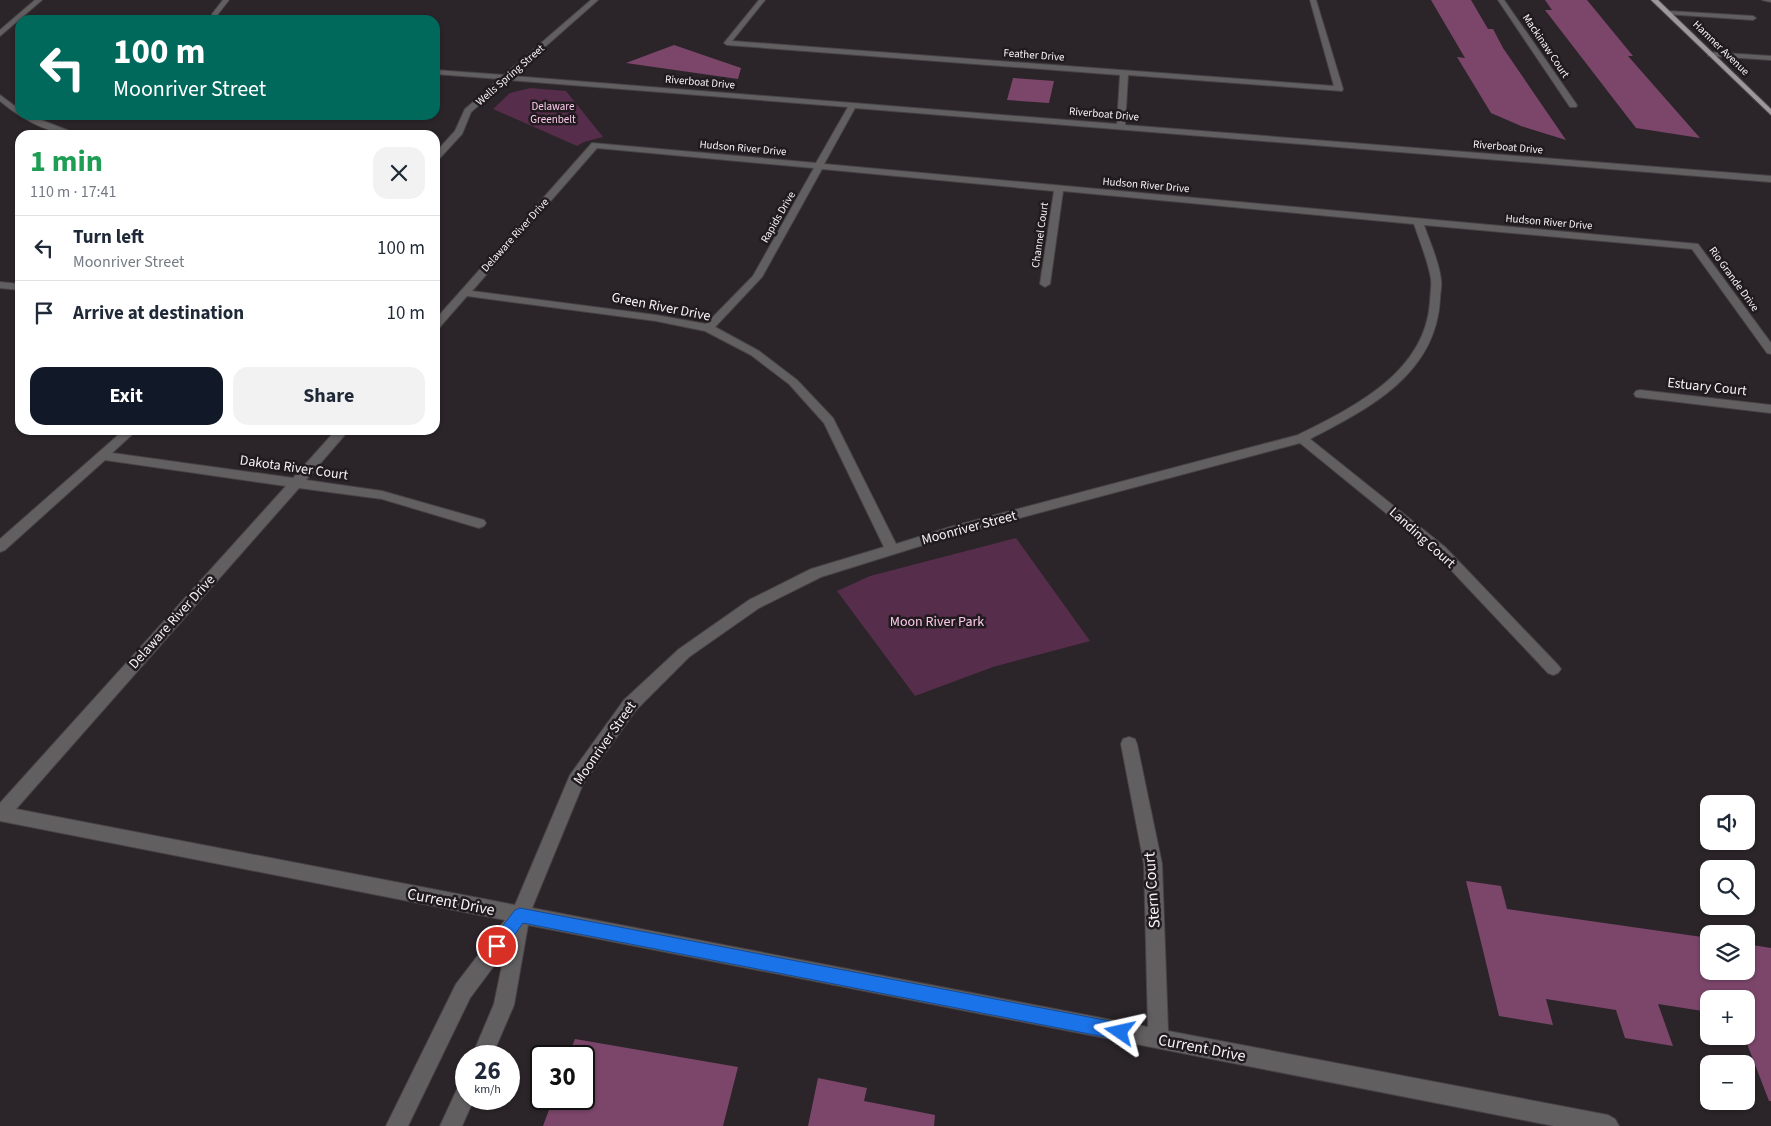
<!DOCTYPE html>
<meta charset="utf-8">
<style>
:root{--surface:#fff;--page:#f2f2f3;--text:#1f2937;--muted:#747a83;--line:#e0e1e3;--accent:#111827}
body{margin:0;font-family:"Source Sans 3",sans-serif;background:var(--page);color:var(--text);height:100vh;display:flex;flex-direction:column;font-size:19px;white-space:nowrap}
*{box-sizing:border-box;margin:0}
p{font-size:16px;color:var(--muted)}
.icon{flex:none;width:28px;height:28px;fill:none;stroke:currentColor;stroke-width:2;stroke-linecap:round;stroke-linejoin:round}
.map{position:relative;flex:1;overflow:hidden}
.details{position:absolute;left:15px;top:130px;width:425px;height:305px;display:flex;flex-direction:column;background:var(--surface);border-radius:15px;box-shadow:0 1px 4px #0004}
.details>*{flex:none}
.top-card{position:absolute;left:15px;top:15px;width:425px;height:105px;border-radius:15px;box-shadow:0 1px 4px #0004;background:#00695c;color:#fff;overflow:hidden}
.fabs{position:absolute;left:1700px;top:795px;display:grid;gap:10px}
.fabs a{display:grid;place-items:center;width:55px;height:55px;border-radius:10px;background:var(--surface);box-shadow:0 1px 4px #0004;font-size:25px}
.speed{position:absolute;left:455px;top:1045px;display:flex;gap:10px;font-size:25px;font-weight:700;text-align:center}
.speed>*{display:grid;place-content:center;width:65px;height:65px;border-radius:50%;background:var(--surface);box-shadow:0 1px 4px #0004;line-height:1}
.speed small{font-size:12px;font-weight:400}
.speed .limit{border:2px solid #111;border-radius:8px;background:#fff;color:#111}
.pin{position:absolute;display:grid;place-items:center;width:42px;height:42px;color:#fff;margin:-21px;border:2px solid #fff;border-radius:50%;box-shadow:0 1px 5px #0007}
.me{position:absolute;width:55px;margin:-28px;rotate:281deg;stroke-linejoin:round;filter:drop-shadow(0 0 4px #0008)}
.turn{display:flex;align-items:center;gap:18px;height:105px;padding:0 15px;font-size:22px}
.turn .icon{width:65px;height:65px;stroke-width:2.5}
.turn b{display:block;font-size:35px;line-height:42px}
.round{display:grid;place-items:center;flex:none;width:52px;height:52px;border-radius:15px;background:var(--page)}
.overview{display:flex;align-items:center;justify-content:space-between;height:85px;padding:0 15px}
h1{font-size:30px;font-weight:700;line-height:38px;color:#1e9e55}
.action{display:flex;gap:10px;margin-top:auto;padding:10px 15px}
.action a{flex:1;height:58px;border-radius:15px;background:var(--accent);color:#fff;font-size:20px;font-weight:700;line-height:58px;text-align:center}
.action a+a{background:var(--page);color:var(--text)}
ul{padding:0;list-style:none}
li{display:flex;align-items:center;gap:15px;height:65px;padding:0 15px;border-top:1px solid var(--line)}
li div{flex:1}
li b{display:block;font-size:19px}
li em{font-style:normal}
.map>svg:first-child{display:block}
.green{fill:#562d4a}
.building{fill:#7c466b}
.lines{fill:none;stroke-linecap:round;stroke-linejoin:round}
.service-casing{stroke:#474246;stroke-width:2}
.minor-casing{stroke:#474246;stroke-width:2}
.primary-casing{stroke:#474246;stroke-width:2}
.service{fill:#625f61;fill-rule:evenodd}
.minor{fill:#625f61;fill-rule:evenodd}
.primary{fill:#9e979b;fill-rule:evenodd}
.route{fill:#1a73e8;stroke:#114b97}
.labels{text-anchor:middle;dominant-baseline:central;stroke-width:5;stroke-linejoin:round;paint-order:stroke}
.far-street-label{font-size:11px;fill:#f6f2f5;stroke:#211b1f}
.far-park-label{font-size:11px;fill:#fdc9eb;stroke:#211b1f}
.street-label{font-size:14px;fill:#f6f2f5;stroke:#211b1f}
.park-label{font-size:14px;fill:#fdc9eb;stroke:#211b1f}
.near-street-label{font-size:16px;fill:#f6f2f5;stroke:#211b1f}
</style>
<div class="map">
<svg width="1771" height="1126" viewBox="0 0 1771 1126">
<rect width="100%" height="100%" fill="#2b2529"/>
<path class="green" d="M530,88L566,91L603,137L584,142L577,146L493,109L510,93Z
M1016,538L1090,641L993,667L915,696L837,591L870,576Z"/>
<path class="building" d="M1431,0H1471L1488,29H1493L1503,48L1566,140L1521,126L1491,113L1457,57L1465,58Z
M1545,0H1587L1633,56H1628L1700,138L1636,128L1545,10H1552Z
M674,45L741,68L738,79L626,63Z
M1013,78L1054,81L1049,103L1007,100Z
M1466,881L1501,886L1507,909L1709,938V971H1746V944L1771,948V1101H1769L1744,1036H1746V999H1709V1012L1658,1004L1673,1046L1625,1038L1616,1010L1546,999L1553,1025L1499,1016Z
M575,1039L738,1067L723,1126H543L553,1099H584V1056H568Z
M818,1078L867,1088L864,1101L935,1115L934,1126H808Z"/>
<g class="lines">
<defs>
<path id="service" d="M1762,0H1771V2Z
M1668,11L1753,16L1756,18L1753,20L1666,14V12Z
M1708,52L1771,56V60L1711,56H1708Z"/>
<path id="minor" d="M35,0H42L0,36V30Z
M223,0H229L218,14V20H212V14Z
M591,0H598L512,76L1117,124L1120,75L727,45L724,43L759,0H765L732,41L1334,86L1310,0H1316L1343,89L1342,91L1128,75L1125,125L1771,176V182L855,108L824,164L1698,244L1771,343V354L1767,353L1692,249L1424,225C1430,243 1439,261 1441,280C1442,286 1440,293 1440,299C1436,374 1370,408 1310,439L1445,547L1558,665L1561,669L1558,673L1553,675L1548,673L1435,553L1300,443L952,536L821,577L759,608L689,657L636,710L583,784L532,908L1148,1027L1144,864L1121,744L1123,739L1129,737L1135,739L1137,744L1162,864L1168,1031L1608,1115L1615,1119L1619,1126H1554L528,925L514,1005L492,1056H472L494,1004L505,951L470,998L408,1126H386L456,984L505,920L0,821V803L286,486L105,460L5,550L0,552V539L124,430H137L112,453L293,478L336,430H349L306,480L382,491L484,520L486,523L484,526L479,528L382,499L299,488L16,809L515,905L570,775L624,700L679,649L749,600L811,569L884,547L824,423L789,384L751,355L705,331L656,321L467,296L439,328L435,329V320L592,143L816,163L848,107L508,80L471,112L462,134L438,160L435,161V153L455,131L465,109L500,79L435,74V70L504,75ZM597,148L814,168L753,276L706,324L656,315L472,291ZM822,169L1054,191L1040,284L1045,287L1050,284L1063,191L1414,224C1420,242 1428,261 1431,279C1432,286 1430,295 1430,302C1425,373 1354,407 1298,435L950,527L896,544L833,418L797,380L759,351L715,327L762,277Z
M1498,0H1504L1577,105L1576,107H1570Z
M0,95L20,110V115H28L80,135C49,135 23,120 0,101Z
M0,282L20,284V290L0,288Z
M1640,390L1771,405V413L1636,397L1634,394L1636,391Z
M466,1082V1099H474L462,1126H440L459,1085Z"/>
<path id="primary" d="M1651,0H1658L1771,109V115Z"/>
</defs>
<use href="#service" class="service-casing"/>
<use href="#minor" class="minor-casing"/>
<use href="#primary" class="primary-casing"/>
<use href="#service" class="service"/>
<use href="#minor" class="minor"/>
<use href="#primary" class="primary"/>
</g>
<path class="route" d="M520,908L1120,1023L1125,1026L1128,1032L1125,1037L1120,1040L523,923L503,951L497,953L492,951L489,946L492,940L515,910Z"/>
<g class="labels">
<g class="far-street-label">
<text transform="translate(1546 46) rotate(56)">Mackinaw Court</text>
<text transform="translate(1721 48) rotate(44)">Hamner Avenue</text>
<text transform="translate(1034 55) rotate(4)">Feather Drive</text>
<text transform="translate(510 75) rotate(-41)">Wells Spring Street</text>
<text transform="translate(700 82) rotate(5)">Riverboat Drive</text>
<text transform="translate(1104 114) rotate(5)">Riverboat Drive</text>
<text transform="translate(1508 147) rotate(5)">Riverboat Drive</text>
<text transform="translate(743 148) rotate(5)">Hudson River Drive</text>
<text transform="translate(1146 185) rotate(5)">Hudson River Drive</text>
<text transform="translate(778 217) rotate(-60)">Rapids Drive</text>
<text transform="translate(1549 222) rotate(5)">Hudson River Drive</text>
<text transform="translate(515 235) rotate(-48)">Delaware River Drive</text>
<text transform="translate(1040 235) rotate(-82)">Channel Court</text>
<text transform="translate(1734 279) rotate(54)">Rio Grande Drive</text>
</g>
<g class="far-park-label">
<text x="553" y="106">Delaware<tspan x="553" dy="13">Greenbelt</tspan></text>
</g>
<g class="street-label">
<text transform="translate(661 307) rotate(11)">Green River Drive</text>
<text transform="translate(1707 387) rotate(6)">Estuary Court</text>
<text transform="translate(294 468) rotate(8)">Dakota River Court</text>
<text transform="translate(969 528) rotate(-15)">Moonriver Street</text>
<text transform="translate(1422 538) rotate(42)">Landing Court</text>
<text transform="translate(172 622) rotate(-48)">Delaware River Drive</text>
<text transform="translate(605 743) rotate(-55)">Moonriver Street</text>
</g>
<g class="park-label">
<text x="937" y="622">Moon River Park</text>
</g>
<g class="near-street-label">
<text transform="translate(1152 890) rotate(-94)">Stern Court</text>
<text transform="translate(451 902) rotate(11)">Current Drive</text>
<text transform="translate(1202 1048) rotate(11)">Current Drive</text>
</g>
</g>
</svg>
<div class="fabs">
<a><svg class="icon" aria-label="sound" viewBox="0 0 24 24"><path d="M4 9h4l5-4v14l-5-4H4zM17 9q2 3 0 6"/></svg></a>
<a><svg class="icon" aria-label="search" viewBox="0 0 24 24"><circle cx="10" cy="10" r="6"/><path d="M15 15l6 6"/></svg></a>
<a><svg class="icon" aria-label="layers" viewBox="0 0 24 24"><path d="M12 4l9 5-9 5-9-5zM3 14l9 5 9-5"/></svg></a>
<a>+</a>
<a>−</a>
</div>
<div class="speed"><div>26<small>km/h</small></div><div class="limit">30</div></div>
<div class="pin" style="left:497px;top:946px;background:#d93025"><svg class="icon" aria-label="arrive" viewBox="0 0 24 24"><path d="M6 21V4h12l-3 4 3 4H6"/></svg></div>
<svg class="me" style="left:1120px;top:1032px" viewBox="-20 -20 40 40"><path d="M0-17L14 15 0 8-14 15z" fill="#1a73e8" stroke="#fff" stroke-width="4"/></svg>
<div class="top-card">
<div class="turn"><svg class="icon" aria-label="left" viewBox="0 0 24 24"><path d="M17 20v-9H6M10 6l-5 5 5 5"/></svg><div><b>100 m</b>Moonriver Street</div></div>
</div>
<section class="details">
<div class="overview"><div><h1>1 min</h1><p>110 m · 17:41</p></div><a class="round"><svg class="icon" aria-label="close" viewBox="0 0 24 24"><path d="M6 6l12 12M18 6L6 18"/></svg></a></div>
<ul>
<li><svg class="icon" aria-label="left" viewBox="0 0 24 24"><path d="M17 20v-9H6M10 6l-5 5 5 5"/></svg><div><b>Turn left</b><p>Moonriver Street</p></div><em>100 m</em></li>
<li><svg class="icon" aria-label="arrive" viewBox="0 0 24 24"><path d="M6 21V4h12l-3 4 3 4H6"/></svg><div><b>Arrive at destination</b></div><em>10 m</em></li>
</ul>
<div class="action"><a>Exit</a><a>Share</a></div>
</section>
</div>
